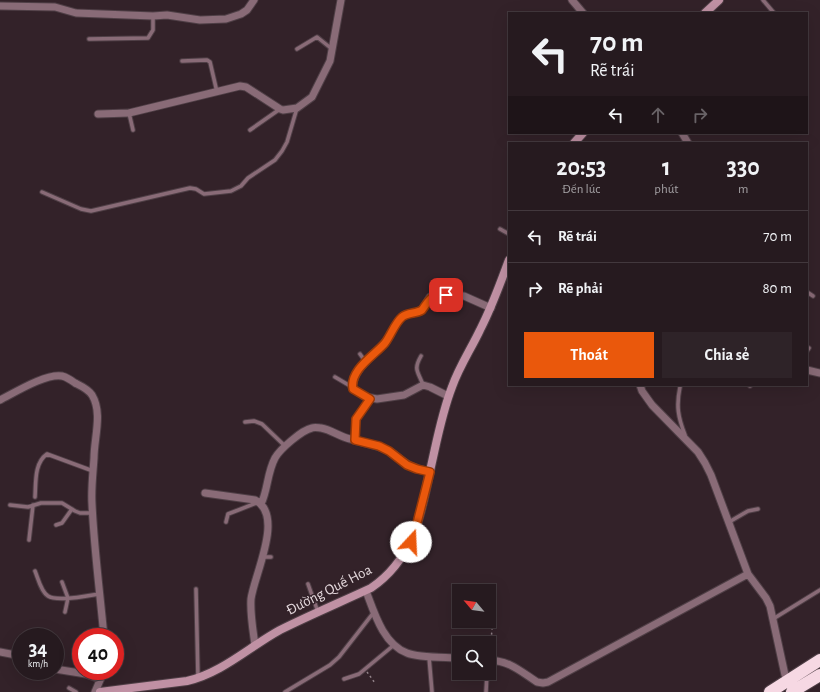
<!DOCTYPE html>
<html lang="vi">
<meta charset="utf-8">
<style>
:root{--surface:#261a1f;--page:#2e2328;--text:#f1f3f6;--muted:#a4a1a4;--line:#42383d;--accent:#ea580c}
body{margin:0;font-family:"Alegreya Sans",sans-serif;background:var(--page);color:var(--text);height:100vh;display:flex;flex-direction:column;font-size:15px;white-space:nowrap}
*{box-sizing:border-box;margin:0}
p{font-size:13px;color:var(--muted)}
.icon{flex:none;width:22px;height:22px;fill:none;stroke:currentColor;stroke-width:2;stroke-linecap:round;stroke-linejoin:round}
.map{position:relative;flex:1;overflow:hidden}
.drawer{position:absolute;left:508px;top:142px;width:300px;height:244px;display:flex;flex-direction:column;background:var(--surface);border-radius:0px;box-shadow:0 4px 16px #0002,0 0 0 1px var(--line)}
.drawer>*{flex:none}
.banner{position:absolute;left:508px;top:12px;width:300px;height:122px;border-radius:0px;box-shadow:0 4px 16px #0002,0 0 0 1px var(--line);background:#261a1f;color:var(--text);overflow:hidden}
.needle{width:26px;rotate:299deg}
.fabs{position:absolute;left:452px;top:584px;display:grid;gap:8px}
.fabs a{display:grid;place-items:center;width:44px;height:44px;border-radius:0px;background:var(--surface);box-shadow:0 4px 16px #0002,0 0 0 1px var(--line);font-size:20px}
.speed{position:absolute;left:12px;top:628px;display:flex;gap:8px;font-size:20px;font-weight:700;text-align:center}
.speed>*{display:grid;place-content:center;width:52px;height:52px;border-radius:50%;background:var(--surface);box-shadow:0 4px 16px #0002,0 0 0 1px var(--line);line-height:1}
.speed small{font-size:10px;font-weight:400}
.speed .limit{border:6px solid #d22;background:#fff;color:#111}
.pin{position:absolute;display:grid;place-items:center;width:34px;height:34px;color:#fff;margin:-17px;border-radius:8px;box-shadow:0 2px 6px #0006}
.me{position:absolute;width:44px;margin:-22px;rotate:20deg;stroke-linejoin:round;filter:drop-shadow(0 0 3px #0008)}
.turn{display:flex;align-items:center;gap:14px;height:84px;padding:0 16px;font-size:18px}
.turn .icon{width:52px;height:52px;stroke-width:2.5}
.turn b{display:block;font-size:28px;line-height:34px}
.lanes{display:flex;align-items:center;height:38px;padding:0 16px;background:#0003;justify-content:center;gap:20px;direction:ltr}
.lanes .off{opacity:.35}
.eta{display:flex;justify-content:space-evenly;align-items:center;height:68px;text-align:center}
.eta b{font-size:24px;font-weight:700;line-height:28px}
.action{display:flex;gap:8px;margin-top:auto;padding:8px 16px}
.action a{flex:1;height:46px;border-radius:0px;background:var(--accent);color:#fff;font-size:16px;font-weight:700;line-height:46px;text-align:center}
.action a+a{background:var(--page);color:var(--text)}
ul{padding:0;list-style:none}
li{display:flex;align-items:center;gap:12px;height:52px;padding:0 16px;border-top:1px solid var(--line)}
li div{flex:1}
li b{display:block;font-size:15px}
li em{font-style:normal}
.map>svg:first-child{display:block}
.lines{fill:none;stroke-linecap:round;stroke-linejoin:round}
.lane-casing{stroke:#4f3f46;stroke-width:5.5}
.street-casing{stroke:#4f3f46;stroke-width:9}
.secondary-casing{stroke:#4f3f46;stroke-width:10}
.highway-casing{stroke:#4f3f46;stroke-width:14}
.path{stroke:#93848a;stroke-width:1.5;stroke-dasharray:2 3;stroke-linecap:butt}
.lane{stroke:#896b77;stroke-width:3.5}
.street{stroke:#896b77;stroke-width:7}
.secondary{stroke:#c091a4;stroke-width:8}
.highway{stroke:#f6d8e3;stroke-width:12}
.route-casing{stroke:#983908;stroke-width:10}
.route{stroke:#ea580c;stroke-width:7}
.labels{text-anchor:middle;dominant-baseline:central;stroke-width:3;stroke-linejoin:round;paint-order:stroke}
.street-label{font-size:15px;fill:#e5d9dd;stroke:#332229}
</style>
<div class="map">
<svg width="820" height="692" viewBox="0 0 820 692">
<rect width="100%" height="100%" fill="#332229"/>
<g class="lines">
<defs>
<path id="lane" d="M763,0L774,13
M89,39L148,38L153,30V16
M297,49L317,37L332,49
M182,61L207,60L210,62L217,92
M129,113L133,130
M250,130L280,109
M42,192L81,209L91,211L190,188L196,189L204,194L231,191L241,186L248,178L275,160L282,151L287,142L297,108
M500,229L509,234
M807,292L813,296
M807,351L809,348
M360,354L365,361
M421,356C413,370 418,371 423,385
M335,377L352,387
M750,385V386
M680,387C676,406 678,417 685,435
M245,422L254,421L262,424L285,446
M355,440L356,419L370,399
M35,497C36,483 34,463 47,454L93,471
M10,505L28,507L41,503H62L75,511L80,513H93
M226,522L228,514L259,502
M729,522L748,511L758,509
M56,525L62,523L72,509
M29,540L33,505
M263,557H271
M35,571C38,578 41,592 48,596C57,602 88,596 99,594
M62,582L68,598L65,612
M308,584L318,612
M196,589L198,678
M773,619L820,590
M18,643L20,655
M429,657L432,692
M344,679L359,674L394,645
M69,688L76,692
M285,692L330,665L339,657L374,612
M486,692L487,673"/>
<path id="street" d="M572,0L583,13
M0,6L55,7L76,13L153,16L167,15L200,20L226,19L241,14L247,10L254,0
M98,114L129,113L240,86L246,87L280,109L283,110L297,108L312,97L330,61L341,0
M682,133L688,143
M807,370L820,373
M640,385L642,391L652,405L698,452L705,463L711,475L748,574L766,598L770,606L785,675
M448,396L430,387L423,385L404,395L377,399L366,397L353,389L352,387C356,364 374,357 387,340C392,333 395,323 402,317C408,312 416,314 422,310L430,297L436,295L464,296L491,308
M0,400C14,393 46,373 62,376C66,377 71,380 75,383C81,386 88,389 92,395C103,413 94,438 94,458C93,473 91,489 92,504C94,548 100,593 104,637
M205,493L255,500C285,515 254,575 251,599C250,614 253,630 255,645
M261,504C268,490 267,473 275,458C280,449 302,430 312,428C315,427 319,428 321,428C332,430 340,437 350,439C363,443 375,444 387,450C395,454 400,460 407,464C414,469 422,470 430,472
M366,591C374,612 383,644 407,653C419,658 445,657 459,658
M0,652L21,656
M489,660C510,661 520,671 537,682L543,683L548,682L748,574
M55,669L86,674L100,679
M95,692L104,671"/>
<path id="secondary" d="M705,13L719,0
M574,143L583,133
M100,692L187,681C222,673 249,647 280,630C310,615 341,602 371,588C411,561 420,520 429,475C436,446 441,415 452,387C459,367 471,349 480,330C492,307 500,284 509,260"/>
<path id="highway" d="M770,692L820,660
M792,692L820,675"/>
</defs>
<use href="#lane" class="lane-casing"/>
<use href="#street" class="street-casing"/>
<use href="#secondary" class="secondary-casing"/>
<use href="#highway" class="highway-casing"/>
<path class="path" d="M489,618L492,629L490,654
M367,672L375,683"/>
<use href="#lane" class="lane"/>
<use href="#street" class="street"/>
<use href="#secondary" class="secondary"/>
<use href="#highway" class="highway"/>
</g>
<g class="lines">
<defs>
<path id="route" d="M411,542L416,527L430,472L417,469L407,465L389,451L379,446L355,440L356,419L370,399L353,389C349,370 375,355 385,343C391,335 395,323 402,317C408,312 416,314 422,310C431,298 430,295 446,295"/>
</defs>
<use href="#route" class="route-casing"/>
<use href="#route" class="route"/>
</g>
<g class="labels">
<g class="street-label">
<text transform="translate(329 590) rotate(-27)">Đường Quế Hoa</text>
</g>
</g>
</svg>
<div class="fabs">
<a><svg class="needle" viewBox="-14 -14 28 28"><path d="M0-13l5 13h-10z" fill="#e53935"/><path d="M0 13l5-13h-10z" fill="#a4a1a4"/></svg></a>
<a><svg class="icon" aria-label="search" viewBox="0 0 24 24"><circle cx="10" cy="10" r="6"/><path d="M15 15l6 6"/></svg></a>
</div>
<div class="speed"><div>34<small>km/h</small></div><div class="limit">40</div></div>
<div class="pin" style="left:446px;top:295px;background:#d93025"><svg class="icon" aria-label="arrive" viewBox="0 0 24 24"><path d="M6 21V4h12l-3 4 3 4H6"/></svg></div>
<svg class="me" style="left:411px;top:542px" viewBox="-20 -20 40 40"><circle r="19" fill="#fff"/><path d="M0-13L10 11 0 6-10 11z" fill="#ea580c"/></svg>
<div class="banner">
<div class="turn"><svg class="icon" aria-label="left" viewBox="0 0 24 24"><path d="M17 20v-9H6M10 6l-5 5 5 5"/></svg><div><b>70 m</b>Rẽ trái</div></div>
<div class="lanes"><svg class="icon" aria-label="left" viewBox="0 0 24 24"><path d="M17 20v-9H6M10 6l-5 5 5 5"/></svg><svg class="icon off" aria-label="ahead" viewBox="0 0 24 24"><path d="M12 20V5M6 11l6-6 6 6"/></svg><svg class="icon off" aria-label="right" viewBox="0 0 24 24"><path d="M7 20v-9h11M14 6l5 5-5 5"/></svg></div>
</div>
<section class="drawer">
<div class="eta">
<div><b>20:53</b><p>Đến lúc</p></div>
<div><b>1</b><p>phút</p></div>
<div><b>330</b><p>m</p></div>
</div>
<ul>
<li><svg class="icon" aria-label="left" viewBox="0 0 24 24"><path d="M17 20v-9H6M10 6l-5 5 5 5"/></svg><div><b>Rẽ trái</b></div><em>70 m</em></li>
<li><svg class="icon" aria-label="right" viewBox="0 0 24 24"><path d="M7 20v-9h11M14 6l5 5-5 5"/></svg><div><b>Rẽ phải</b></div><em>80 m</em></li>
</ul>
<div class="action"><a>Thoát</a><a>Chia sẻ</a></div>
</section>
</div>
